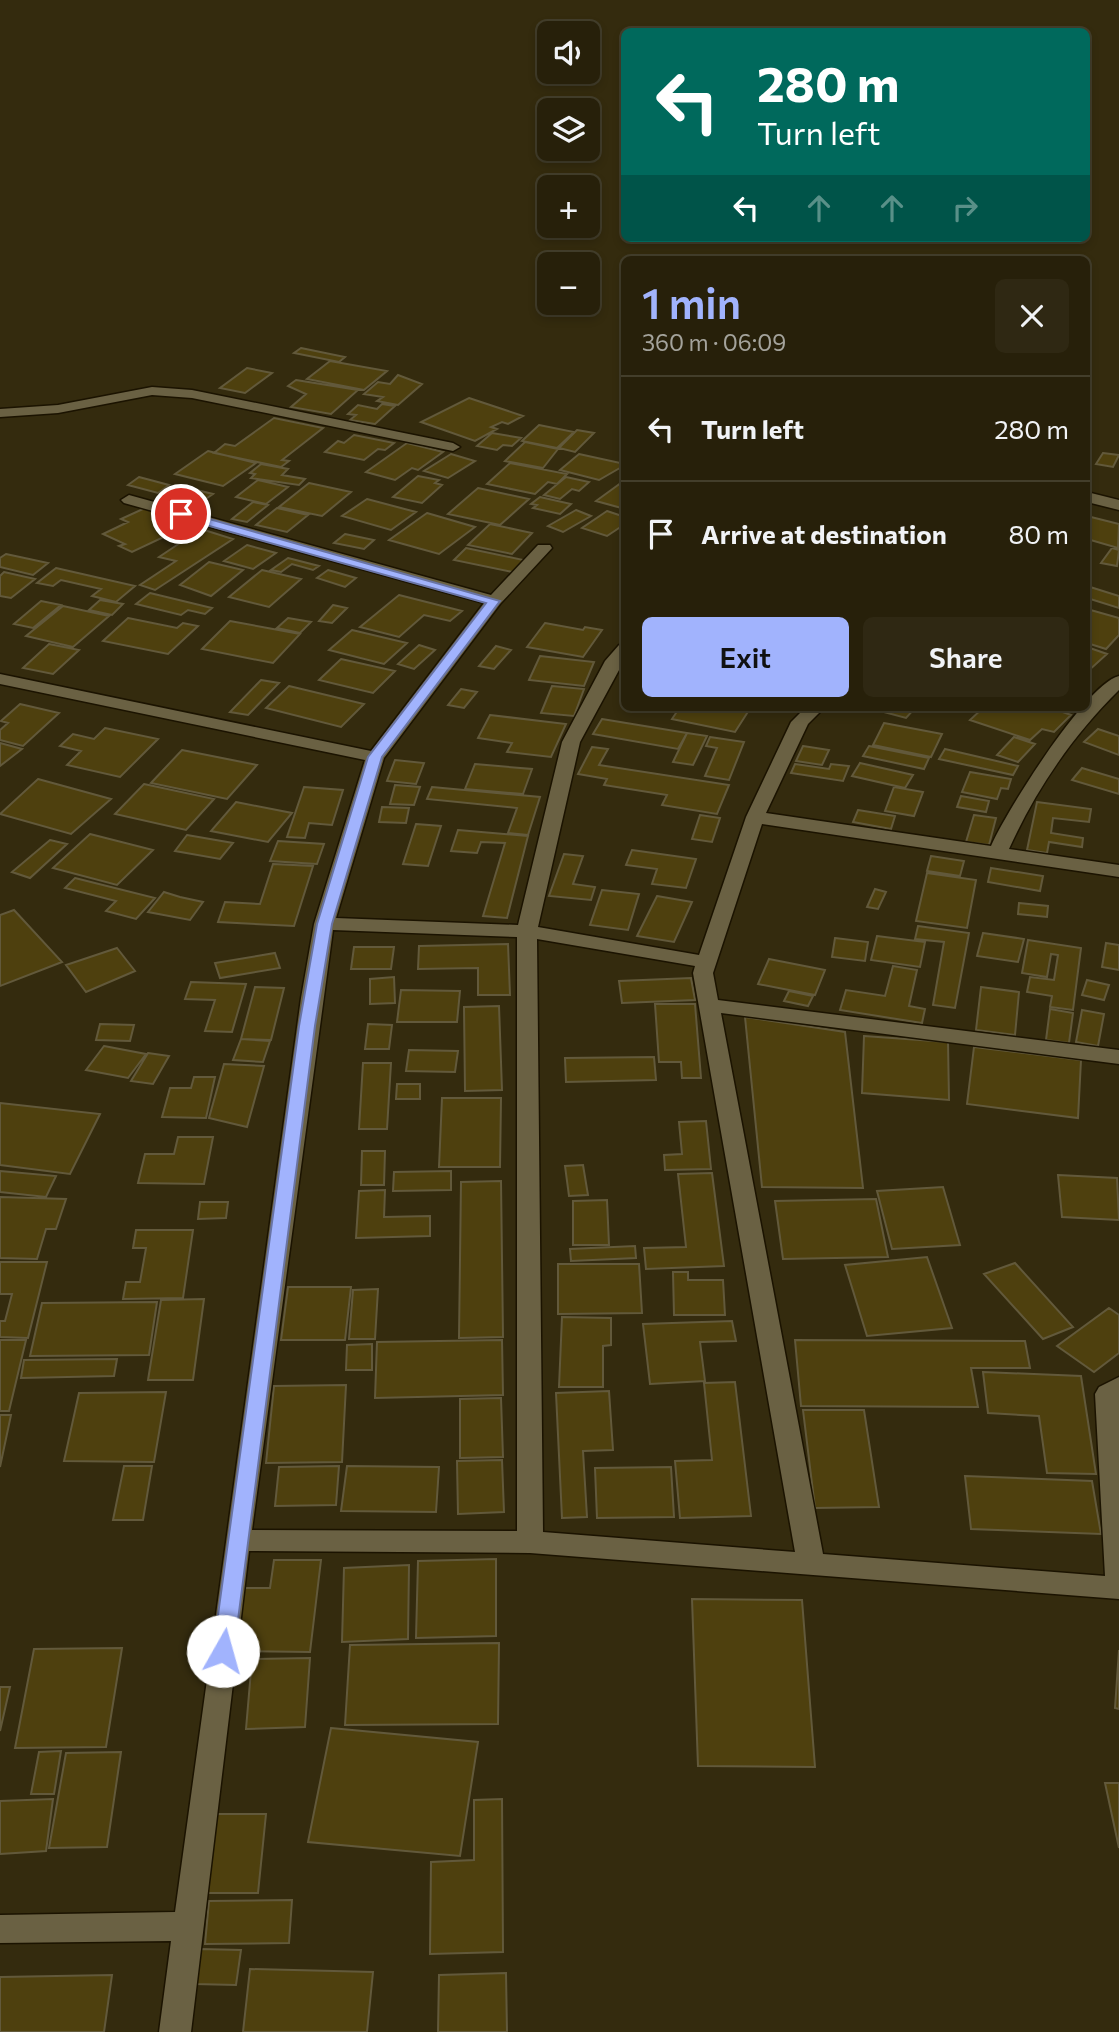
<!DOCTYPE html>
<meta charset="utf-8">
<style>
:root{--surface:#27200a;--page:#2f2813;--text:#f1f3f6;--muted:#a4a39c;--line:#433e2b;--accent:#a1b3fd}
body{margin:0;font-family:Commissioner,sans-serif;background:var(--page);color:var(--text);height:100vh;display:flex;flex-direction:column;font-size:26px;white-space:nowrap}
*{box-sizing:border-box;margin:0}
p{font-size:23px;color:var(--muted)}
.icon{flex:none;width:38px;height:38px;fill:none;stroke:currentColor;stroke-width:2;stroke-linecap:round;stroke-linejoin:round}
.map{position:relative;flex:1;overflow:hidden}
.drawer{position:absolute;left:621px;top:256px;width:469px;height:455px;display:flex;flex-direction:column;background:var(--surface);border-radius:10px;box-shadow:0 4px 10px #0003,0 0 0 2px var(--line)}
.drawer>*{flex:none}
.banner{position:absolute;left:621px;top:28px;width:469px;height:214px;border-radius:10px;box-shadow:0 4px 10px #0003,0 0 0 2px var(--line);background:#00695c;color:#fff;overflow:hidden}
.tools{position:absolute;left:537px;top:21px;display:grid;gap:14px}
.tools a{display:grid;place-items:center;width:63px;height:63px;border-radius:10px;background:var(--surface);box-shadow:0 4px 10px #0003,0 0 0 2px var(--line);font-size:35px}
.pin{position:absolute;display:grid;place-items:center;width:60px;height:60px;color:#fff;margin:-30px;border:4px solid #fff;border-radius:50%;box-shadow:0 2px 7px #0007}
.me{position:absolute;width:77px;margin:-38px;rotate:7deg;stroke-linejoin:round;filter:drop-shadow(0 0 5px #0008)}
.turn{display:flex;align-items:center;gap:24px;height:147px;padding:0 21px;font-size:32px}
.turn .icon{width:91px;height:91px;stroke-width:2.5}
.turn b{display:block;font-size:49px;line-height:60px}
.lanes{display:flex;align-items:center;height:66px;padding:0 21px;background:#0003;justify-content:center;gap:35px;direction:ltr}
.lanes .off{opacity:.35}
.round{display:grid;place-items:center;flex:none;width:74px;height:74px;border-radius:10px;background:var(--page)}
.headline{display:flex;align-items:center;justify-content:space-between;height:119px;padding:0 21px}
h1{font-size:42px;font-weight:600;line-height:52px;color:var(--accent)}
.cta{display:flex;gap:14px;margin-top:auto;padding:14px 21px}
.cta a{flex:1;height:80px;border-radius:10px;background:var(--accent);color:#111;font-size:28px;font-weight:600;line-height:80px;text-align:center}
.cta a+a{background:var(--page);color:var(--text)}
ul{padding:0;list-style:none}
li{display:flex;align-items:center;gap:21px;height:105px;padding:0 21px;border-top:2px solid var(--line)}
li div{flex:1}
li b{display:block;font-size:26px}
li em{font-style:normal}
.map>svg:first-child{display:block}
.building{fill:#4e400e;stroke:#62593b;stroke-width:2}
.lines{fill:none;stroke-linecap:round;stroke-linejoin:round}
.street-casing{stroke:#1b1300;stroke-width:3}
.street{fill:#6a6143;fill-rule:evenodd}
.route{fill:#a1b3fd;stroke:#6974a4;stroke-width:2}
</style>
<div class="map">
<svg width="1119" height="2032" viewBox="0 0 1119 2032">
<rect width="100%" height="100%" fill="#342b0e"/>
<path class="building" d="M301,348L345,357L339,362L294,353Z
M330,361L387,371L364,390L307,379Z
M247,368L272,373L245,393L220,388Z
M398,375L422,384L398,405L377,401L383,397L364,394L378,382L390,384Z
M296,380L358,390L331,414L291,407L306,394L288,386Z
M469,398L523,416L508,424L502,422L491,427L497,429L475,441L421,422Z
M382,404L395,406L375,424L350,420L356,415L348,414L358,405L377,409Z
M274,418L323,428L282,460L289,461L281,467L214,453L225,444L235,446Z
M539,425L574,432L557,448L522,441Z
M577,430L594,433L575,452L559,448Z
M492,433L521,438L512,446L503,445L497,450L477,446Z
M354,435L394,443L385,450L378,449L364,460L325,452L338,441L344,443Z
M525,442L558,449L543,468L505,461Z
M407,443L443,452L418,470L412,468L395,480L366,472Z
M208,451L256,463L223,486L175,474Z
M1103,453L1119,455L1113,467L1096,464Z
M451,454L475,461L448,478L424,471Z
M579,454L625,464V465L599,480L560,470Z
M510,463L567,474L557,484L548,482L535,494L487,484Z
M261,464L288,469L282,475L305,479L299,485L251,478L255,474L250,473Z
M418,476L439,480L435,483L442,485L422,503L393,497Z
M139,477L169,485L158,493L128,485Z
M566,477L589,482L579,491L572,489L560,499L544,495Z
M258,480L288,487L266,504L236,497Z
M625,480V509L596,501Z
M309,483L351,492L322,516L279,507Z
M180,486L213,494L197,505L164,497Z
M478,488L529,499L500,525L448,514Z
M540,497L571,504L560,514L533,508L537,505L531,504Z
M367,499L416,512L391,530L342,516Z
M253,502L268,505L247,522L232,519Z
M145,508L187,526L132,552L119,546L125,544L103,534L128,522L121,519Z
M277,508L308,515L287,532L256,525Z
M576,510L591,516L563,532L548,526Z
M607,511L625,517V524L607,536L582,528Z
M427,513L475,527L439,554L389,540Z
M1091,517L1119,524L1118,548L1087,539V520Z
M490,524L532,533L512,554L468,545Z
M201,529L233,539L155,590L140,585L176,561L159,557Z
M345,534L374,540L364,549L334,543Z
M247,545L276,553L253,569L224,561Z
M466,548L528,561L517,573L454,560Z
M1112,548L1119,550L1117,566L1101,563Z
M6,554L48,563L33,575L0,567V558Z
M288,558L319,566L313,570L292,564L281,572L271,570Z
M209,562L243,570L211,596L180,585Z
M56,568L135,586L116,602L92,596L101,589L61,580L53,586L37,583Z
M262,570L301,579L269,607L229,597Z
M328,570L356,578L345,587L317,578Z
M4,572L35,579L11,598L0,596V576Z
M1087,586L1119,596V608L1087,598Z
M150,593L212,608L205,614L188,610L181,615L136,604Z
M399,595L462,611L450,621L424,615L399,637L360,627Z
M100,600L123,604L112,615L89,610Z
M41,601L61,605L33,628L14,624Z
M333,605L347,608L332,623L319,621Z
M63,606L109,616L73,647L26,636Z
M1087,609L1119,618V635L1106,649L1087,643Z
M128,618L177,628L183,623L198,626L168,654L103,641Z
M288,618L311,622L300,633L277,628Z
M230,621L300,634L273,663L202,649Z
M545,623L583,630L585,627L602,630L583,657L527,647Z
M352,630L407,643L384,664L329,650Z
M49,644L79,650L53,674L23,668Z
M419,645L435,650L414,669L398,664Z
M496,646L511,650L494,669L479,666Z
M1087,647L1107,654L1087,672Z
M540,656L594,662L584,686L529,680Z
M341,659L395,671L373,693L319,680Z
M261,680L279,683L248,715L230,712Z
M289,686L364,704L341,727L266,708Z
M552,686L584,689L574,716L541,713Z
M461,689L477,692L464,708L448,705Z
M20,704L59,713L23,746L0,740V730L8,723L1,721Z
M680,707L691,709L751,707L735,732L672,719Z
M865,707H916L906,718Z
M984,707H1064L1060,711L1071,715L1054,732L1042,729L1030,740L970,720Z
M490,715L566,724L551,757L507,752L512,743L478,738Z
M602,719L687,733L678,749L593,734Z
M884,723L942,734L931,757L873,745Z
M105,728L158,739L120,777L67,765L81,751L60,746L73,734L94,739Z
M1098,729L1119,736V755L1084,742Z
M687,733L707,736L693,765L673,762Z
M710,737L744,742L729,780L705,776L717,748L706,746Z
M1014,737L1035,744L1018,762L997,755Z
M0,743L22,749L0,766Z
M803,746L829,750L822,765L796,761Z
M869,746L929,758L924,769L863,756Z
M592,747L608,749L599,765L729,785L717,814L662,805L667,795L604,785L607,779L578,774Z
M945,749L1018,766L1013,775L939,759Z
M182,750L257,765L227,799L151,783Z
M395,760L424,763L416,784L387,781Z
M860,763L913,775L905,788L852,776Z
M475,764L532,769L523,794L465,789Z
M795,764L829,769L831,764L849,766L843,781L791,773Z
M1082,768L1119,779V794L1072,780Z
M970,772L1011,779L1008,789L1001,788L997,799L962,792Z
M38,779L111,799L71,834L0,814Z
M144,784L214,799L186,830L115,814Z
M395,785L420,787L414,805L390,804Z
M304,787L343,790L332,825L309,823L305,838L287,837Z
M432,787L540,797L528,835L508,833L517,808L427,799Z
M894,787L923,792L914,816L885,811Z
M961,796L989,801L986,812L957,807Z
M236,802L292,813L268,842L211,831Z
M1037,802L1091,809L1089,822L1053,818L1051,833L1083,838L1082,847L1049,842L1047,853L1027,850Z
M382,807L409,808L406,823L379,822Z
M858,810L895,816L891,829L853,822Z
M700,815L720,818L712,842L692,839Z
M974,815L996,818L989,845L966,842Z
M416,824L441,826L428,866L403,864Z
M458,830L528,836L507,918L483,916L505,843L481,842L477,853L451,851Z
M90,834L153,850L117,885L53,868Z
M187,835L233,843L220,859L175,851Z
M50,840L67,844L30,878L12,872Z
M278,841L324,844L317,864L270,861Z
M632,850L696,859L686,888L652,884L657,869L626,865Z
M564,854L583,856L573,884L595,887L591,900L549,896Z
M931,856L964,861L960,876L927,871Z
M273,864L313,866L294,926L218,922L225,902L260,904Z
M991,868L1043,876L1040,891L988,882Z
M927,873L976,880L967,928L916,921Z
M75,878L155,898L136,919L106,911L116,901L65,888Z
M875,889L886,892L878,909L867,907Z
M602,890L639,894L628,930L590,925Z
M164,892L180,897L203,902L190,920L148,912Z
M657,896L692,902L674,942L637,936Z
M1019,903L1048,906L1047,917L1018,914Z
M14,910L62,962L0,986V915Z
M918,926L969,933L955,1008L933,1005L944,942L915,939Z
M983,933L1024,939L1018,962L977,956Z
M877,936L925,942L920,967L871,960Z
M835,938L868,942L865,961L832,957Z
M1028,940L1081,948L1073,1010L1050,1007L1052,996L1027,992L1030,977L1054,980L1058,955L1051,954L1047,977L1022,973Z
M1106,943L1119,945V970L1102,967Z
M508,944L510,995H478V968L418,969L419,946Z
M354,947H394L391,969H351Z
M117,948L135,971L86,992L66,965Z
M275,953L280,968L220,978L215,963Z
M769,959L825,970L815,995L758,984Z
M893,966L917,970L909,1006L925,1009L922,1023L840,1010L846,990L885,996Z
M394,977L395,1003L370,1004V979Z
M691,978L695,1000L622,1003L619,981Z
M1087,980L1109,985L1104,1000L1082,995Z
M191,982L246,984L232,1032L205,1031L215,1000L185,999Z
M255,987L284,988L271,1040L241,1039Z
M981,987L1019,992L1015,1035L976,1030Z
M401,990L460,991L457,1022H397Z
M789,991L813,996L808,1006L784,1001Z
M655,1004H695L701,1078H682L681,1062H659Z
M499,1006L502,1090L465,1091L464,1007Z
M1050,1009L1073,1013L1069,1043L1046,1040Z
M1082,1010L1104,1014L1098,1046L1076,1042Z
M745,1017L845,1032L863,1188L762,1187Z
M100,1024L134,1025L130,1041L96,1040Z
M368,1024L392,1025L389,1049H365Z
M864,1036L948,1042L949,1100L862,1093Z
M241,1039L270,1041L263,1062L233,1060Z
M104,1046L146,1054L128,1078L86,1070Z
M974,1047L1081,1060L1078,1118L967,1104Z
M409,1050L458,1051L455,1072L406,1071Z
M148,1053L169,1056L153,1084L131,1081Z
M654,1057L656,1080L566,1082L565,1058Z
M363,1063H391L387,1129H359Z
M224,1064L264,1066L247,1127L209,1118Z
M194,1077H215L206,1118L162,1117L170,1088H191Z
M397,1084H420V1099H396Z
M442,1098H501L500,1167H439Z
M0,1103L100,1114L70,1174L0,1165Z
M706,1121L711,1169L665,1170L664,1155L682,1154L679,1122Z
M178,1137H213L204,1184L138,1183L145,1154H174Z
M362,1151H385L384,1185H361Z
M583,1165L588,1195L569,1196L565,1166Z
M0,1171L56,1176L46,1197L0,1192Z
M451,1171V1190L393,1191L394,1172Z
M712,1173L724,1266L646,1269L644,1248L686,1247L678,1174Z
M1058,1175L1117,1178L1119,1220L1062,1217Z
M501,1181L503,1337L459,1338L461,1182Z
M943,1187L960,1245L892,1249L877,1191Z
M385,1190L384,1217L430,1216V1236L356,1238L359,1191Z
M0,1197L66,1199L56,1229H46L37,1259L0,1258Z
M876,1199L888,1257L783,1259L775,1201Z
M607,1200L609,1245H573V1201Z
M200,1202H228L226,1218L198,1219Z
M136,1230H193L183,1298L123,1299L126,1282H140L146,1248H133Z
M635,1246L636,1258L571,1261L570,1249Z
M927,1257L952,1328L867,1336L845,1265Z
M0,1262H47L28,1338L0,1337V1321H5L12,1294H0Z
M1015,1263L1073,1327L1043,1339L984,1274Z
M558,1264H639L642,1313L558,1314Z
M673,1272H688V1280H723L725,1315H674Z
M288,1287H351L345,1340H281Z
M378,1289L375,1339H349L353,1290Z
M204,1299L193,1380H148L161,1300Z
M157,1302L149,1355L30,1356L42,1303Z
M1109,1308L1119,1315V1353L1094,1372L1057,1346Z
M562,1317L611,1318V1345L603,1346V1387H559Z
M732,1321L736,1341L700,1342L705,1381L650,1384L643,1324Z
M0,1340H26L9,1411H0Z
M502,1340L503,1395L375,1398L377,1342Z
M795,1340L1025,1341L1030,1368H971L978,1407L801,1406Z
M372,1344V1370H346L347,1345Z
M117,1359L114,1376L21,1378L24,1360Z
M983,1372L1081,1376L1096,1474L1047,1473L1039,1416L988,1413Z
M735,1382L751,1516L680,1518L675,1461L712,1460L704,1383Z
M346,1385L342,1462L266,1463L274,1386Z
M609,1391L613,1450L583,1451L587,1517L562,1518L556,1393Z
M166,1392L154,1462L64,1461L79,1393Z
M501,1398L503,1457L460,1458V1399Z
M803,1410H864L879,1507L815,1508Z
M0,1415H11L0,1467Z
M502,1460L504,1512L458,1514L457,1461Z
M124,1466H152L143,1520H113Z
M339,1466L336,1505L275,1506L279,1467Z
M347,1466L439,1467L436,1512L341,1511Z
M671,1467L674,1517L597,1518L595,1468Z
M965,1476L1092,1481L1101,1534L971,1529Z
M496,1559V1636L416,1638L418,1561Z
M274,1560H321L310,1652L233,1651L242,1588H270Z
M409,1565L408,1639L342,1642L344,1568Z
M692,1599L802,1600L815,1767L698,1766Z
M499,1643L498,1724L345,1725L350,1645Z
M122,1648L106,1747L15,1748L34,1649Z
M1119,1650V1709L1115,1708Z
M310,1658L305,1727L246,1729L252,1659Z
M0,1687H10L0,1731Z
M331,1728L478,1742L460,1856L308,1842Z
M61,1751L54,1794H31L39,1752Z
M121,1752L107,1847L49,1848L66,1753Z
M1105,1783H1119V1848Z
M53,1799L46,1851L0,1854V1801Z
M502,1799L503,1952L430,1954L431,1862L474,1860V1800Z
M215,1814H266L258,1893H205Z
M292,1900L289,1943L205,1944L209,1901Z
M200,1949L241,1950L236,1985L195,1984Z
M250,1969L373,1972L367,2032H243Z
M506,1973L507,2032H438L439,1975Z
M112,1975L104,2032H0V1977Z"/>
<g class="lines">
<defs>
<path id="street" d="M152,387L192,390L453,443L460,447L453,451L192,398L152,395L58,413L0,417V409L58,405Z
M1087,492L1119,500V510L1087,502Z
M129,495L491,595L538,545H550L552,548L500,604L384,758L336,918L518,925L562,742L605,661L619,645L625,644V659L580,742L538,927L699,955L746,817L791,722L806,707H825L808,724L766,813L991,846C1007,810 1086,684 1119,676V690C1073,735 1035,791 1009,849L1119,865V877L762,824L713,973L718,1000L1119,1050V1064L721,1013L823,1554L1105,1576L1095,1394L1099,1387L1119,1377V1599L530,1553L249,1551L191,2032H159L171,1941L0,1943V1915L175,1912L301,998L314,924L365,760L0,684V674L371,751L484,603L124,503L121,500ZM333,930L517,937V1531L252,1530ZM537,939L695,966L693,973L795,1552L543,1532Z"/>
</defs>
<use href="#street" class="street-casing"/>
<use href="#street" class="street"/>
</g>
<path class="route" d="M181,511L500,601L382,757L332,924L315,1026L234,1651L231,1657L223,1660L216,1657L213,1651L299,1026L317,924L368,757L486,603L177,517L175,514Z"/>
</svg>
<div class="tools">
<a><svg class="icon" aria-label="sound" viewBox="0 0 24 24"><path d="M4 9h4l5-4v14l-5-4H4zM17 9q2 3 0 6"/></svg></a>
<a><svg class="icon" aria-label="layers" viewBox="0 0 24 24"><path d="M12 4l9 5-9 5-9-5zM3 14l9 5 9-5"/></svg></a>
<a>+</a>
<a>−</a>
</div>
<div class="pin" style="left:181px;top:514px;background:#d93025"><svg class="icon" aria-label="arrive" viewBox="0 0 24 24"><path d="M6 21V4h12l-3 4 3 4H6"/></svg></div>
<svg class="me" style="left:223px;top:1651px" viewBox="-20 -20 40 40"><circle r="19" fill="#fff"/><path d="M0-13L10 11 0 6-10 11z" fill="#a1b3fd"/></svg>
<div class="banner">
<div class="turn"><svg class="icon" aria-label="left" viewBox="0 0 24 24"><path d="M17 20v-9H6M10 6l-5 5 5 5"/></svg><div><b>280 m</b>Turn left</div></div>
<div class="lanes"><svg class="icon" aria-label="left" viewBox="0 0 24 24"><path d="M17 20v-9H6M10 6l-5 5 5 5"/></svg><svg class="icon off" aria-label="ahead" viewBox="0 0 24 24"><path d="M12 20V5M6 11l6-6 6 6"/></svg><svg class="icon off" aria-label="ahead" viewBox="0 0 24 24"><path d="M12 20V5M6 11l6-6 6 6"/></svg><svg class="icon off" aria-label="right" viewBox="0 0 24 24"><path d="M7 20v-9h11M14 6l5 5-5 5"/></svg></div>
</div>
<section class="drawer">
<div class="headline"><div><h1>1 min</h1><p>360 m · 06:09</p></div><a class="round"><svg class="icon" aria-label="close" viewBox="0 0 24 24"><path d="M6 6l12 12M18 6L6 18"/></svg></a></div>
<ul>
<li><svg class="icon" aria-label="left" viewBox="0 0 24 24"><path d="M17 20v-9H6M10 6l-5 5 5 5"/></svg><div><b>Turn left</b></div><em>280 m</em></li>
<li><svg class="icon" aria-label="arrive" viewBox="0 0 24 24"><path d="M6 21V4h12l-3 4 3 4H6"/></svg><div><b>Arrive at destination</b></div><em>80 m</em></li>
</ul>
<div class="cta"><a>Exit</a><a>Share</a></div>
</section>
</div>
